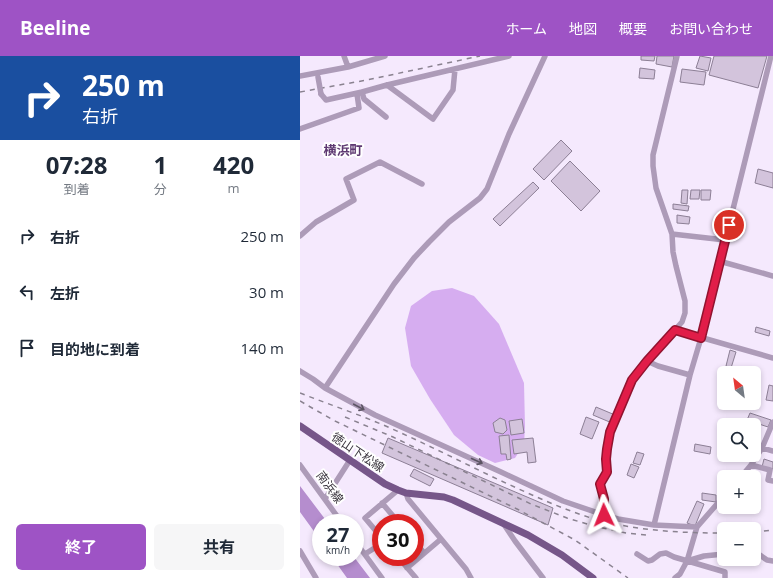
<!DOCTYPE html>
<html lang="ja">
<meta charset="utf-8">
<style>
:root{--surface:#fff;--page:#f6f6f7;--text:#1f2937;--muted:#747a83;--accent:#9e53c5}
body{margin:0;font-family:"Open Sans","Noto Sans JP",sans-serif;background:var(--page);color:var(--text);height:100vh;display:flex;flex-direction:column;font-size:15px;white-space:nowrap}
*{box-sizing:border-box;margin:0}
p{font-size:13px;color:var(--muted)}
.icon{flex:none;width:22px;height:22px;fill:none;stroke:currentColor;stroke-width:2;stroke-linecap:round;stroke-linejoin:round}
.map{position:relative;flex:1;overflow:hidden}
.panel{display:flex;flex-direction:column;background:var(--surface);width:300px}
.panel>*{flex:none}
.top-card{background:#1a4fa0;color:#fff;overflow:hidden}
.needle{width:26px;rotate:331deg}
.tools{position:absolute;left:417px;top:310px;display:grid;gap:8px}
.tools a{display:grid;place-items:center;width:44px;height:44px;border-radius:6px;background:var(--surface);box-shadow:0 2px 6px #0003;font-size:20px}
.speed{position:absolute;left:12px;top:458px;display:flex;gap:8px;font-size:20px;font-weight:700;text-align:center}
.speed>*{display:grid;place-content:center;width:52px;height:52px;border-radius:50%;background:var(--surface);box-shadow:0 2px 6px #0003;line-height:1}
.speed small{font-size:10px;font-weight:400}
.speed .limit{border:6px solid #d22;background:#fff;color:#111}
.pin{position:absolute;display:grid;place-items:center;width:34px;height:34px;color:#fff;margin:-17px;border:2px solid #fff;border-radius:50%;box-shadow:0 1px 4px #0007}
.me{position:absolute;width:44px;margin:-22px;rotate:358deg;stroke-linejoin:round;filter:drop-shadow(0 0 3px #0008)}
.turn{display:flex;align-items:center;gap:14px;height:84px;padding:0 16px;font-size:18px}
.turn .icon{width:52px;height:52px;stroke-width:2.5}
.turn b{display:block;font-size:28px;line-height:34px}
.eta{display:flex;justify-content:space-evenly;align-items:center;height:68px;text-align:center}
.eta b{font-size:24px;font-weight:700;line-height:28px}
.cta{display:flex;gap:8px;margin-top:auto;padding:8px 16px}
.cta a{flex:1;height:46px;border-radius:6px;background:var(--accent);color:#fff;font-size:16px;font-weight:700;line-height:46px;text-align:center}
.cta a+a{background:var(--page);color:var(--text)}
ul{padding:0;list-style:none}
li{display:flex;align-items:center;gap:12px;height:56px;padding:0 16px}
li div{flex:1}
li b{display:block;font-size:15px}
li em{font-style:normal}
header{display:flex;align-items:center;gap:24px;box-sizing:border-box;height:56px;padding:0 20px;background:var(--accent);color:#fff}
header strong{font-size:19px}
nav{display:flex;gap:22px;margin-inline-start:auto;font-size:14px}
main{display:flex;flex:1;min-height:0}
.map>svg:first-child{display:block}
.forest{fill:#d6adf0}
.water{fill:#b58dce}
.building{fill:#d3c4dc;stroke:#8c7f95}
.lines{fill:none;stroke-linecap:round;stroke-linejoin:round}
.minor{stroke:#ad9bb8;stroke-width:5.5}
.major{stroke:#765689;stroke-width:7}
.rail{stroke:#8a8290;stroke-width:1.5;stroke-dasharray:5 5;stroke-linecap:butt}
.minor-bridge{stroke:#ad9bb8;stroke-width:5.5}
.oneway{stroke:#5c5463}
.route-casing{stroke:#92132f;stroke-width:10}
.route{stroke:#e11d48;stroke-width:7}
.labels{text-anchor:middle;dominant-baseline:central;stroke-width:4;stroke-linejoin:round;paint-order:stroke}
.street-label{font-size:12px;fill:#3a353e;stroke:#fff}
.neighbourhood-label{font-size:13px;font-weight:bold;fill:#5e3972;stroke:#fff}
</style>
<header>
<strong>Beeline</strong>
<nav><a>ホーム</a><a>地図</a><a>概要</a><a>お問い合わせ</a></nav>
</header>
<main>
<section class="panel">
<div class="top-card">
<div class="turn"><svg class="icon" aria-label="right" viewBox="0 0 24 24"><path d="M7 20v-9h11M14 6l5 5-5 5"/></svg><div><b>250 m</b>右折</div></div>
</div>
<div class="eta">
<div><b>07:28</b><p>到着</p></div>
<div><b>1</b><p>分</p></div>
<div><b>420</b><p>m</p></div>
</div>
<ul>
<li><svg class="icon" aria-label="right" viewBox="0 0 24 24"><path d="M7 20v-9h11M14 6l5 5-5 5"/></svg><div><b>右折</b></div><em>250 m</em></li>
<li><svg class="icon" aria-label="left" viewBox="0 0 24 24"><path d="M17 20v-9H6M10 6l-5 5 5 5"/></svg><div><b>左折</b></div><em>30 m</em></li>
<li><svg class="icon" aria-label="arrive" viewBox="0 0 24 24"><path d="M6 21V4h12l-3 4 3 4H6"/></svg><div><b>目的地に到着</b></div><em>140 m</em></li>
</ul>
<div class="cta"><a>終了</a><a>共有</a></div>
</section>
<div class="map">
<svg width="473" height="522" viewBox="0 0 473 522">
<rect width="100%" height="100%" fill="#f5e9fd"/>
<path class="forest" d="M152,232L174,240L199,268L224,327L225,371L224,388L215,402L195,407L178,399L154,379L130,343L111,310L105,272L111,250L132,235Z"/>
<path class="water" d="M0,430L28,467H21V485L0,456Z
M32,501H54L70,522H47Z"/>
<path class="building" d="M341,0H355L354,5L341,4Z
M357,0H374L372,11L356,8Z
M400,0L411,2L408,15L396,12Z
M414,0H467L458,32L409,19Z
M340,12L355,14L354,23L339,22Z
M382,13L406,16L404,29L380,26Z
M261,84L272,95L244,124L233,113Z
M270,105L300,135L281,155L251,125Z
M458,113L473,117V132L455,127Z
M233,126L239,132L200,170L193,163Z
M382,134H388L387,148L381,147Z
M391,134H400L399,143H390Z
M401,134H411L410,144H401Z
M373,148L389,150L388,155L373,153Z
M377,159L390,161L389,168L377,167Z
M456,271L470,275L469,280L455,276Z
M430,294L436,296L431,312L426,310Z
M454,319L459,321L457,329L454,328Z
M469,329L473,330V345L466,344Z
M296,351L315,359L312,367L293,359Z
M450,357L471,364L468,371L447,364Z
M286,361L299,366L292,383L280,378Z
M200,362L205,364L207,374L203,378L195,376L193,367Z
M222,363L224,377L211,379L209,365Z
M209,379L211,403L207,404L206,398H201L199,380Z
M88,382L253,452L248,469L82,397Z
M233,382L236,406L228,407L227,396L214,398L212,384Z
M395,388L411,391L410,398L394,395Z
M337,396L344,398L340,409L333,407Z
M464,403L473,406V413L462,411Z
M331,408L339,411L334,422L327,419Z
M114,413L134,423L130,430L110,420Z
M402,437L416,439V446L402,444Z
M397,445L404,448L395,470L387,467Z"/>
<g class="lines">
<path class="minor" d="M44,0L48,11
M0,20L48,11L85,0
M87,29L133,63L153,34L155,13
M62,36L64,43L86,61
M21,38L26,44L62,36L87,29L209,0
M0,73L59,52L57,38
M372,178L425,184
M0,180L16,166L54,144L46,123L80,106L122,128
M419,205L473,220
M375,274L473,302
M347,305L358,310L390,319
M0,315L13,323L25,332L75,359L201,416L263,445L304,459L318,463L354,469L397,471
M25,332L94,228L114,202L129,186L149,166L180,142L187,133L209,78L245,0
M462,392L473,395
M0,409L42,467
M451,409L470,414L468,424L473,425
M441,421L451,409L462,392L473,366
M106,437L108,443L166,513L171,522
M25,443L50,404
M82,447L99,467
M304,459V443L300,428L307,416L306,403L307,393L310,376L332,324L347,305L382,266L385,257V245L376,210L373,196L372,178L356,132L353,110V99L377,0
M203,467L215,485L243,522
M354,469L390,319L401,282L471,0
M81,481L65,462L98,434
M55,485L82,522
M115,486L124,497
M0,495L16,522
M454,495L467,504L473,505
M65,498L81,488
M337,498L348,505L352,504L360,498L366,497L374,501L425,516V522
M98,501L116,522
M387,505L404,500L424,498
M107,512L141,483
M375,522L380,518L387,505L397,471L424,440"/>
<path class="major" d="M0,370L85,428L98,434L106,437L144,441L153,444L228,479L262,499L293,522"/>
<path class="rail" d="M0,36L67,24L180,0
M0,337C33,350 67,361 99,376C132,391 164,407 197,423C230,438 263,454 298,464C340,475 381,477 424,477
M0,345L33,364L217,453L275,484L328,522
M45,361L93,381L231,448L267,462L294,470L326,477L346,479
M454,476L473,474"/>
<path class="minor-bridge" d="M18,21L21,38"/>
</g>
<defs><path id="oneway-shaft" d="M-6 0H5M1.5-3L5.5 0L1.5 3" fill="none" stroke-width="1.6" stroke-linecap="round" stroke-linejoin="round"/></defs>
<g class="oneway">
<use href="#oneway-shaft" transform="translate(59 351) rotate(28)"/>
<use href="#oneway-shaft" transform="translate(177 405) rotate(24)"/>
</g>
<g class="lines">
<defs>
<path id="route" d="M304,459V443L300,428L307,416L306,403L307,393L310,376L332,324L347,305L375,274L401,282L429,169"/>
</defs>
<use href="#route" class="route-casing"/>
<use href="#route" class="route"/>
</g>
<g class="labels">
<g class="street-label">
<text transform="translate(58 396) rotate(34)">徳山下松線</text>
<text transform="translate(30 431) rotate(54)">南浜線</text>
</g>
<g class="neighbourhood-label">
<text x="43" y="94">横浜町</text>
</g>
</g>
</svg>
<div class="tools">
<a><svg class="needle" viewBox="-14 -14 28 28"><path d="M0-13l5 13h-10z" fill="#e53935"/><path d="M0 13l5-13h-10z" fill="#747a83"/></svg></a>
<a><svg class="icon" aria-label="search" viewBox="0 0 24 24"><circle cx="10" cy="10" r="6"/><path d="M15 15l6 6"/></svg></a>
<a>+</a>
<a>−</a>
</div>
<div class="speed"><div>27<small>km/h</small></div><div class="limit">30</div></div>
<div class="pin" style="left:429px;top:169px;background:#d93025"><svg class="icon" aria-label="arrive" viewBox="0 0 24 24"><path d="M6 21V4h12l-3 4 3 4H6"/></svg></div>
<svg class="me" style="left:304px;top:459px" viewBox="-20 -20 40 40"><path d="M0-17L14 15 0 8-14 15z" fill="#e11d48" stroke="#fff" stroke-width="4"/></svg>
</div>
</main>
